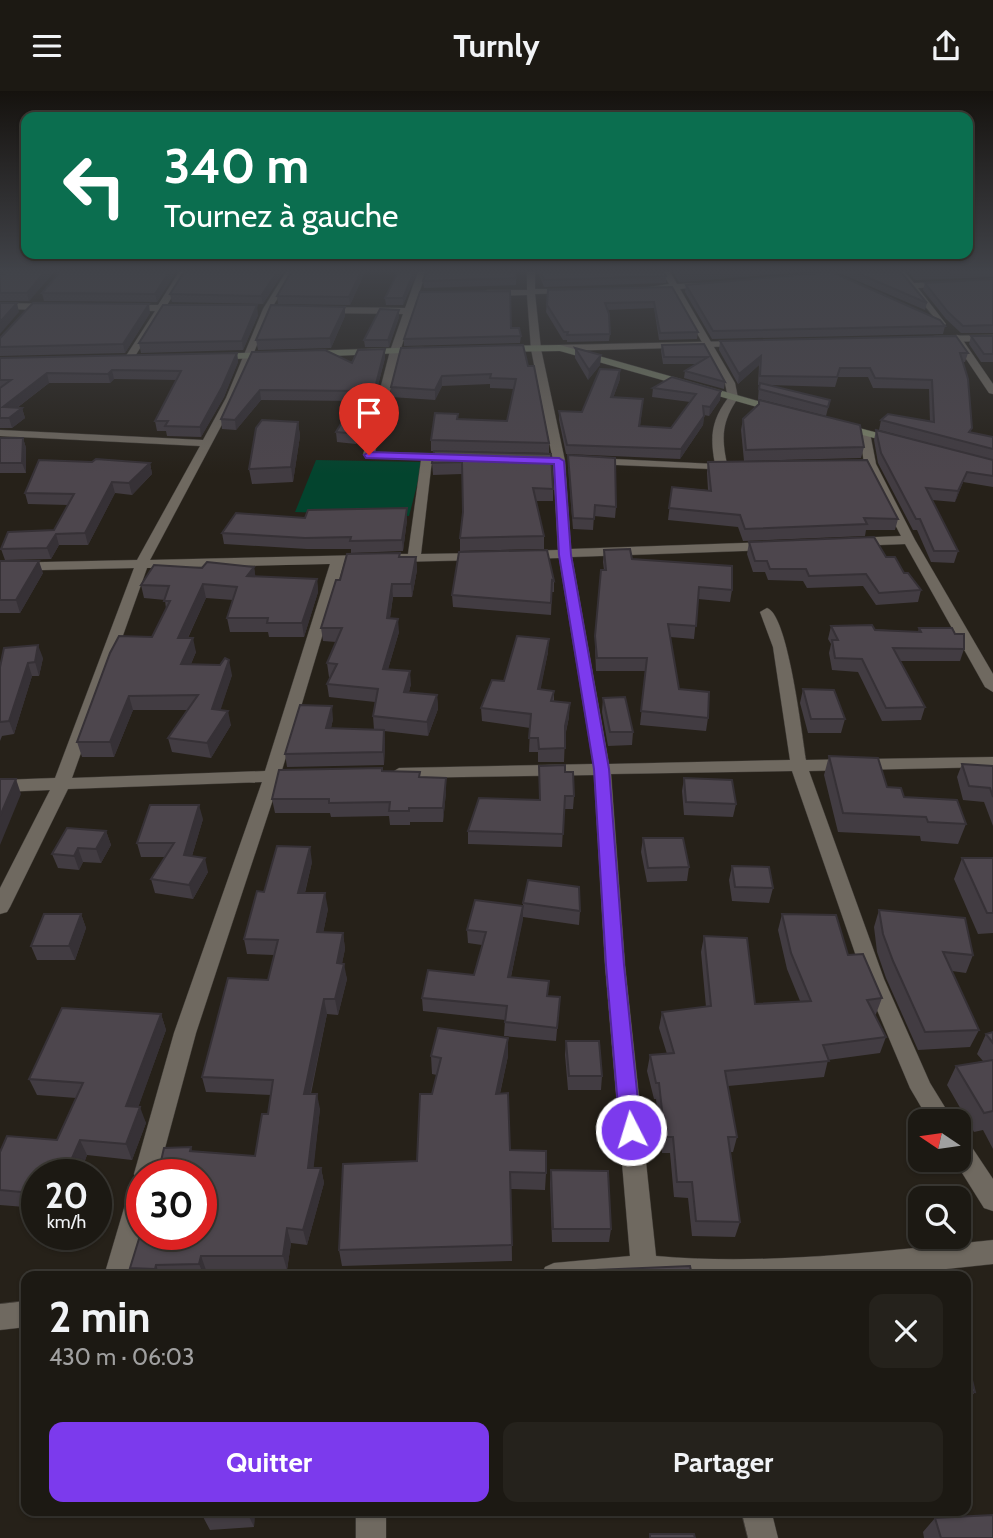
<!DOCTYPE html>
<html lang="fr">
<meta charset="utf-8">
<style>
:root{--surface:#1c1913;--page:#25221c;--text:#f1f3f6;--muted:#a0a0a0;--line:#3a3833;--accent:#7c3aed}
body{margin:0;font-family:Cabin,sans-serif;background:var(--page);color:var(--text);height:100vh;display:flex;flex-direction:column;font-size:26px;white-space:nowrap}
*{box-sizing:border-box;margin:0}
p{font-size:23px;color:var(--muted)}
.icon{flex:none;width:38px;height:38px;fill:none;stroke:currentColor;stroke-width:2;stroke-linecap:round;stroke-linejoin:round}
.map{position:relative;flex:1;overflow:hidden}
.drawer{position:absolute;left:21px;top:1180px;width:950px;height:245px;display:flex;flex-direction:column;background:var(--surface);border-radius:14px;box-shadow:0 2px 5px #0004,0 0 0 2px var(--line)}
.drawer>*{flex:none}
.banner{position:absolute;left:21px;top:21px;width:952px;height:147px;border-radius:14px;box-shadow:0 2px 5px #0004,0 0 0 2px var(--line);background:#0b6e4f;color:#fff;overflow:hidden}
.needle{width:46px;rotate:283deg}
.buttons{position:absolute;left:908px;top:1018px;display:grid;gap:14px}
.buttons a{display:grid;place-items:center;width:63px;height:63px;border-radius:14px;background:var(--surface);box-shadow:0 2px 5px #0004,0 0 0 2px var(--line);font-size:35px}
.speed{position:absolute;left:21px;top:1068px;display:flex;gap:14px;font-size:35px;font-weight:700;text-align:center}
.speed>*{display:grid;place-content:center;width:91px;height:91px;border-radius:50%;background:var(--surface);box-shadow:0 2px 5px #0004,0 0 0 2px var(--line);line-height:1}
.speed small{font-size:18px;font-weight:400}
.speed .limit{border:10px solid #d22;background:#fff;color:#111}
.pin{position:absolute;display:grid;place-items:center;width:60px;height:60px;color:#fff;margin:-72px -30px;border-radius:50% 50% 50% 0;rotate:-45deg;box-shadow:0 0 7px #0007}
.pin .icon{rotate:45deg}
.me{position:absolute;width:77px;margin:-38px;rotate:355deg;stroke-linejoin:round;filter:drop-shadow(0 0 5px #0008)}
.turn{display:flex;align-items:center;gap:24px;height:147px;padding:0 28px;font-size:32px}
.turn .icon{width:91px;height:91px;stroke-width:2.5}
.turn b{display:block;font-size:49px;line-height:60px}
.round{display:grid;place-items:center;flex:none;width:74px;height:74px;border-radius:14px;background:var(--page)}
.headline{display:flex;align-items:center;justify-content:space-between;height:119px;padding:0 28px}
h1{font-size:42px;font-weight:800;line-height:52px}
.primary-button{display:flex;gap:14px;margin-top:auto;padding:14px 28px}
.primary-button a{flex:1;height:80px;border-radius:14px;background:var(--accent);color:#fff;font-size:28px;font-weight:800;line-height:80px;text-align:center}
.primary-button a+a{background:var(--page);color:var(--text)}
header{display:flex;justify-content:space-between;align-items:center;height:91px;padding:0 28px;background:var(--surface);font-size:32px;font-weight:800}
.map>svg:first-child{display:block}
.green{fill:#03442e}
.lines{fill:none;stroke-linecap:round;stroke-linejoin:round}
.minor-casing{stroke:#403c37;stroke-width:1}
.tertiary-casing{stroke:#403c37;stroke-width:1}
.secondary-casing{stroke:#403c37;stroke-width:1}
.minor{fill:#6f6960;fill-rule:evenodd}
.tertiary{fill:#6f6960;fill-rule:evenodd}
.secondary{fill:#7c836a;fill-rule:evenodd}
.wall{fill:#423c42}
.shaded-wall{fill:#363136}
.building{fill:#4d464d;stroke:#363136;stroke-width:2}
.route{fill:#7c3aed;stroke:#51269a;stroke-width:2}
</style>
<header><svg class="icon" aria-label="menu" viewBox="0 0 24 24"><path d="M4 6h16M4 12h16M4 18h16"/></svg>Turnly<svg class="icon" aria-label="share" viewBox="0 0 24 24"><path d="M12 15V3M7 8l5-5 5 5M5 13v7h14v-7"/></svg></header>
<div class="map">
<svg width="993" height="1447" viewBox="0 0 993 1447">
<rect width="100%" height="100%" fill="#262119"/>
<path class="green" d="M316,369L423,371L409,425L295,421Z"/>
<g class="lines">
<defs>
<path id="minor" d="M179,181H187L167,214L188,217L184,220H163L132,270H126L124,268L155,220H128L124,217L128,214H158Z
M286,181H294L271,218L236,307L150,469L367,464L374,468L367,472H344L282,679H301L309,684L301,689L279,690L196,942L158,1083H142V1142L130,1185H104L130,1097L136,1088L134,1083L174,942L262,691L68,698L10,816L7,821L0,823V797L50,699L0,701V689L55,687L134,477L0,480V472L137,469L200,355L0,345V339L203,349L226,307L263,218ZM330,473L265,680L72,687L147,477Z
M418,181H426L400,260L375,361L461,363L463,365L457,368L432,369L421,463L487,462L488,465L482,469L395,471L389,467L395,463H408L421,369L369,367L363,364L390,260L403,223L324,222L320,219L324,216L405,217Z
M527,181H535V198H571L575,200L571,202L535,203L541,258L565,370L571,458L772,451L778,455L772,459L572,466L609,673L790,669L773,556L760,521L767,517C788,523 802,645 806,669L993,666V676L809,680L884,888L930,992L954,1031H930L910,997L864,888L792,680L611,683L625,874L656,1165C766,1175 883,1160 993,1149V1173L881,1185H541L545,1176L554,1172L630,1165L605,874L594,684L399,687L391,682L399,677L593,673L559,467L524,468L518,464L524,460L558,459L553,370L531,258L527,204L487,205L483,202L487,199H527Z
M662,181H670L677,193L708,192L712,194L680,198L735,292L738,307C722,330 721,346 727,373L734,375V379L594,373L588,370L594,367L715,373C710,346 711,330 728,307L725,292L672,198L648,199L644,197L669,193Z
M897,181H905L914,192L993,189V193L918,197L946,233L942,236Z
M0,212L54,213L58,216L54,219L0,218Z
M957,244L960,245L993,293V303L989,302L952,247Z
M865,339L870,342L876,373L915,449L993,583V601L985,596L905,453L853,455L847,451L853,447L901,445L864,373L860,342Z
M959,1046L967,1049L993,1088V1120L984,1117L954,1069H959Z
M26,1210V1236L0,1239V1213Z
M356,1419H386V1447H356Z
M741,1419H771L778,1447H748Z"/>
<path id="tertiary" d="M993,244V250L934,251L929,248L934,245Z
M741,250L744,251V255L560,260L555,257L560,254Z"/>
<path id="secondary" d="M560,254L783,317L784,319L775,321L560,260L500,261L495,258L500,255Z
M423,256L426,257V261L308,266L303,263L308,260Z
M273,261L278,264L276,266L213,269L208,266L213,263Z
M840,332L901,348L902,350L897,353L836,337V333Z"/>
</defs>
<use href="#minor" class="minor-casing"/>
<use href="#tertiary" class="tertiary-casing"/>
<use href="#secondary" class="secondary-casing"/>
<use href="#minor" class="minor"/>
<use href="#tertiary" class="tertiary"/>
<use href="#secondary" class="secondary"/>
</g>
<path class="wall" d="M54,181L29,210H0V184Z
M60,181H176L157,211L44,210L42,202Z
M283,181L263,213L172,211L170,203Z
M291,181H365L350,214L278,213L277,205Z
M417,181L403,214H386L385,207Z
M538,181H664L666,185V192L544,196Z
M673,181H802L679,191Z
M837,181H901L927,212L925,219Z
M908,181H993V186L915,189Z
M516,187V194L424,197L423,190Z
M993,188V242H961L946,228L923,199L925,192Z
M686,194L945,235L943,243L712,248L685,201Z
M672,196L698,241L697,248L659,249L654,217L607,219L610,243L609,250L567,251V249H563L546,221L548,199Z
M345,216V225L331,257L258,259L256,249Z
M150,222L125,262L0,265V247Z
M258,224L243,259L141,262L139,252Z
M399,226L389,256H365L364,249Z
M511,237L521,245L520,252L404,255V248Z
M971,245H993V271H981L969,253Z
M720,250L968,262L965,271H963L971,342L993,346V396L963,391L955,411L932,409L958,460L954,472L931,471L917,439H913L878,372L874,349L876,339L958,360L879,339L881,329L930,331L929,298L873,297L868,286H838L835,296L769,294L830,309L826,325L758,308L759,294H758L759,274L738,293L719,259Z
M704,253L725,291L724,298L684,287L685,280L697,273H663L661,260L662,254Z
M401,257L528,275L549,352V362L431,360V349L459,328L507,330L514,298L490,297V293L442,295L435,309L391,306V296Z
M575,257L601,264L600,274L588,289L575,267Z
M252,261L352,272L385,267L369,329L356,353L337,351L336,341L355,310L261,309L236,339L222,338L221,328Z
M237,262L238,271L224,306L201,346L167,345L166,340H157L155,330L176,289L114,288L110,292H49L17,317H22L25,327L12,337H0V267Z
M620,288L613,307L643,308L640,336L671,337L690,311L652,306L653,297L721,300L720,309L709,325L704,324L703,334L680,368L566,363L559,329V320L582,321Z
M759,309L864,356L861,367L744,370L741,339L743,328L758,314Z
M298,331L300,345L293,391L252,393L249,378Z
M0,347H23L26,357V382H0Z
M434,360L553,398V410H536L544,445V458L460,460V447L463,421L462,383L433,384L432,372Z
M568,364L616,416L615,427L594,425L593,439L573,438L568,375Z
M92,371L150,372L152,383L132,404L115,402L88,454H59L51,468L5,469L1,458L54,439L68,414L28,413L25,402Z
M708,371L898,428L895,439H866L865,445L743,450L738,436L668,429L672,396L708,399L707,382Z
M407,417V429L403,460L351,462V458H307L224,453L222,442L305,427Z
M749,451L886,466L921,499L918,511L876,514L863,495L807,497L803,490L768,489L765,481H753L747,463Z
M604,459L732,499L730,511L698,508L694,548L670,546L679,598L708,627L706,640L640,634L646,580H596L595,557L601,479H604L603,471Z
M400,462V466H416L417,479L412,506H393L390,527L399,541L388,578L411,593L409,601L437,604L438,618L428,645L384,640L385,652L384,674L287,676L285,663L333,628L331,637L374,639L373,625L375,611L329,606L327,593L331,586H329L327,572L336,551L323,550L321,537L340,489Z
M0,470L43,482L20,522H0Z
M254,476L255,485L317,488L318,501L304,546H269L268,541H230L227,527L233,509L206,507L188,547L196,561L191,573L232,584L220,619L231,634L211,667L172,661L168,647L188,619H133L114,666H82L77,651L152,546L166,518L165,509L144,507L141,494L202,477Z
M554,490V501H552L551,524L453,516L452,504Z
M831,535L918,541L919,537L964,558L960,570H900L925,616L921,629L882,630L858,581L832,579L829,562L831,553L828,548Z
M548,561L540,599L554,600V611L569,626L565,646L564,671H538V661H529L530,637L482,630L481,617L504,590Z
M43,567L39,585H32L14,643L2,645L0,650V576Z
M803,598L845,628L841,642H808L800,612Z
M603,607L633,641L632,654L608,655L602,621Z
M829,665L904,706L966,733L958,753L921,750L920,745L838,741L824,684Z
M962,673L993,675V735L984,711L963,709L957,686Z
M539,675L565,681L574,705L573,718H564L562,756L468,753V740L539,709Z
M382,680L420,681V686L446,701L443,731H410V734H390L389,725L331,726L330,722H275L272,708Z
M684,687L736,713L733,726L684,724L682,700Z
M203,728L192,765L208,781L193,808L155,802L151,788L165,766H141L137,752Z
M106,740L111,754L101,772L83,771L79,779L58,777L52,763Z
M643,747L689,776L687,790L647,791L641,761Z
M962,767H993V842L978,843L954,788Z
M312,771L305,802L328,818L323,842H343L345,858L342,872L347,888L338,924L327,923L311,1003L320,1018L313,1077H321L324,1092L307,1154L291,1152L287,1179H206L205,1185H134L130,1177L201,1143L158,1083L191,1056L192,1061L255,1065L268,1023L271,1004L206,1001L202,986L268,889L274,864L247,863L244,848L264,801Z
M732,775L773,797L769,812L732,810L729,789Z
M523,812L580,820L579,834L523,826L511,886L548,905L560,906L556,950L504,945L505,929L423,920L422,907L474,884L482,854L468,852L467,839L523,815Z
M879,819L973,864L966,882L952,880L979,939L970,956L918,959L886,887L877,861L874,836Z
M81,823L86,837L75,869H37L31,855Z
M782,823L848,864L882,907L876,923L875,924L886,946L880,962L828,969L824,986L728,995L737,1046L733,1061H730L740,1131L735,1146L692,1145L688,1107L674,1106L670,1062H662L656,1008H654L647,980L650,964L667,963L659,937L662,921L706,916L701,861L704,845L755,913L800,910L787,878L778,839Z
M161,923L166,939L138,1016L146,1032L132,1069L87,1064L80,1083H37V1117L0,1114V1061L57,1049L76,1007L37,1004L29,988Z
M993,941V1058L983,1039L974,1041L947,994L956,975L983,970L977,963L986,943Z
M566,950L602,985L601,999H568L565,964Z
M431,965H508L500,1003L510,1059L546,1082L545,1099L511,1098L512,1170L342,1175L339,1159L417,1070L437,984L432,983Z
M551,1079L611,1138L609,1151H552L550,1092Z
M966,1265L975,1301L966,1312Z
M202,1419H255L254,1436L210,1439L202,1424Z
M935,1427L993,1447H924L923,1441Z"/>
<path class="shaded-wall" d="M45,181H54L29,210L27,202Z
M169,181H176L157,211L155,203Z
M277,181H283L263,213L261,205Z
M361,181H365L350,214L349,206Z
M414,181H417L403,214V207Z
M718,181H802L679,191L680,184Z
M17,212L19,221L0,243V231Z
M149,213L150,222L125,262L123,253Z
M257,214L258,224L243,259L242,250Z
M345,216V225L331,257L330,247Z
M399,219V226L389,256L388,249Z
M385,258V267L369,329L356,353V343Z
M237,262L238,271L224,306L201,346L200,336Z
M601,264L600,274L588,289L589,279Z
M761,265L759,274L738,293L739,283Z
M112,279L114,288L110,292L108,283Z
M620,279V288L610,315L611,306Z
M47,282L49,292L6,325L3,316Z
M442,285V295L435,309V299Z
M260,299L261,309L236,339L235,329Z
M721,300L720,309L709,325L710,316Z
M22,317L25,327L12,337L9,327Z
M704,325L703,334L680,368L681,358Z
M298,331L300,345L293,391L291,376Z
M23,347L26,357V382L22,372Z
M150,372L152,383L132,404L129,392Z
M967,381L955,411L958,400Z
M112,391L115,402L88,454L85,442Z
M407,417V429L403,460L402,449Z
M56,443L59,454L51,468L47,457Z
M416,466L417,479L412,506L411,493Z
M39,470L43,482L20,522L16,509Z
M254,476L256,489L247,485Z
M317,488L318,501L304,546L302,532Z
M203,493L206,507L181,561L178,547Z
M392,493L393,506L388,540L387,527Z
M398,528L399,541L384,592L383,578Z
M193,547L196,561L184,588L181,573Z
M549,548L548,561L538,612V598Z
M38,554L43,567L39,585L35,571Z
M229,569L232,584L216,633L212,618Z
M28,572L32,585L14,643L9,630Z
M410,580L411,593L405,615L404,601Z
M437,604L438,618L428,645L427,631Z
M129,605L133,619L114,666L110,651Z
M570,612L569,626L564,649L565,635Z
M332,615L333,628L328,650L326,637Z
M228,620L231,634L211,667L207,652Z
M384,639L385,652L384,674L383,661Z
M446,687V701L443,731V717Z
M16,688L21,703L0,754V725Z
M199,714L203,728L188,778L184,764Z
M106,740L111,754L101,772L96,758Z
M310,756L312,771L301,817L298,802Z
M78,757L83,771L79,779L74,765Z
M205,767L208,781L193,808L189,794Z
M325,802L328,818L320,857L317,841Z
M523,815V829L508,899V886Z
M81,823L86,837L75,869L69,855Z
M343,842L345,858L339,888L337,872Z
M344,873L347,888L338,924L335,908Z
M324,908L327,923L307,1018L304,1003Z
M161,923L166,939L133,1031L126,1015Z
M508,947V965L496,1020V1003Z
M317,1003L320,1018L312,1092L308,1077Z
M140,1016L146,1032L132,1069L126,1053Z
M80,1049L87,1064L80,1083H65Z
M321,1077L324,1092L307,1154L303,1139Z
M35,1096L37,1099V1109L32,1102Z
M287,1137L291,1152L287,1179L283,1165Z
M201,1165L206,1179L205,1185H204L199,1173Z
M156,1174L160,1185H158L155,1178Z
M247,1419H255L254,1436L247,1421Z"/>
<path class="building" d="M8,181H45L27,202H0V184Z
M60,181H169L155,203L42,202Z
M184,181H277L261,205L170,203Z
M291,181H361L349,206L277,205Z
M398,181H414L403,207H385Z
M426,181H515L516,187L423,190Z
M541,181H664L666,185L544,189Z
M678,181H718L680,184Z
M832,181L940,229L945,235L713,240L686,194Z
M855,181H901L927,212Z
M916,181H951L917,182Z
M993,188V234L963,235L948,221L925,192Z
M672,196L698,241L660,242L654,211L605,212L609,223L610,243L567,244L568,241H564L547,214L548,199Z
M510,200L511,237H519L521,245L404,248L420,201Z
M0,212H17L0,231Z
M33,212L149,213L123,253L0,256V247Z
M163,214H257L242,250L139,252Z
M271,214L345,216L330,247L256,249Z
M380,218L399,219L388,249H364Z
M956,245L968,262H960L968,288L972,337L969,341L993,346V358L881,329L888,323L934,331L932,289L875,287L870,277H840L837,286L760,285L761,265L739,283L720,250Z
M971,245H993V263H984Z
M704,253L725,291L685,280L708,266H664L662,254Z
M523,254L528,275H534L549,352L431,349L435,322L458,323L457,328L507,330L516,288L490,287L491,283L442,285L435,299L391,296L401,257Z
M575,257L601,264L589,279Z
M385,258L369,320L356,343L336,341L361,300L260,299L235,329L221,328L252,261L325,259L352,272L358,259Z
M237,262L222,296L200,336L165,335L168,330H155L181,280L112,279L108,283L47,282L3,316L22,317L9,327H0V297L11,289H0V267Z
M600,278L620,279L611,306L643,308L639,335L671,337L696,303L653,297L672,286L721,300L710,316L703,315L704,325L681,358L567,354L559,320L582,321Z
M760,292L830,309L828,316L759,298Z
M759,309L860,334L864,356L746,359L743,328L759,313Z
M262,329L298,331L291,376L249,378L256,337Z
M876,339L993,369V385L967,381L958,400L926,397L958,460H934L920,428H916L881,362Z
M0,347H23L22,372H0Z
M434,360L551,363L553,398L533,397L544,445L460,447L463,421L462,371L432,372Z
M568,364L615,367L616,416L595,414L594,428L573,427Z
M96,368L150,372L129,392L112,391L85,442L56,443L47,457L1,458L8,441L54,439L74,403L25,402L39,369L92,371Z
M867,369L898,428L864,427L867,433L745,438L740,424L669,417L672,396L711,400L708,371Z
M407,417L402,449L350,450L351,446L305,447L222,442L236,422L305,427L308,419Z
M874,446L886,466H895L904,482H908L921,499L879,502L866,483L809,485L806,478H770L767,470H755L749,451Z
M630,458L632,468L732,475V499L699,496L696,535L668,533L679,598L709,601L708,627L641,620L647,567H597L595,545L601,479H606L604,459Z
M547,459L554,490L552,489L551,512L452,504L459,461Z
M400,462L399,466H416L411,493H392L387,527L398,528L383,578L410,580L404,601L437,604L427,631L373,625L378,598L327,593L337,573L327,572L342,537H321L336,489H340L347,463Z
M0,470H39L16,509H0Z
M207,471L254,476L247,485L317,488L302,532H267L268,527H227L237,496L203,493L178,547H193L181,573L220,574L225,567L229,569L212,618L228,620L207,652L168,647L198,604L129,605L110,651H77L110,562L119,545L152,546L170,510H164L169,495L141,494L154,474L202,477Z
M872,534L875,539L921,541L919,537H952L955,543H964V558L893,557L925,616L886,617L862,568L835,567L832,549H838L831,535Z
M517,545L549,548L538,598L554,600L551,610L570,612L565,635V657L539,658L538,647H529L531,623L481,617L492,589L504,590Z
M38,554L35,571L28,572L9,630L0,631V576L4,557Z
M803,598L834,599L845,628H811Z
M625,606L633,641H610L603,607Z
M300,614L332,615L326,637L384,639L383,661L285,663Z
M829,665L878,667L887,696L901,697L904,706L957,709L966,733L928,731L926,726L843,722Z
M962,673L993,675V706L990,697L969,695Z
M565,674V681H573L574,705H565L563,743L468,740L479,707L540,709L539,675Z
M382,677V680L420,681L419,686L446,687L443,717H409V720H389L390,711L329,712V708H272L279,679Z
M684,687L732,689L736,713L686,711Z
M0,688H16L0,725Z
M150,714H199L184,764L205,767L189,794L151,788L174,752H137Z
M67,737L106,740L96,758L78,757L74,765L52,763Z
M643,747H683L689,776L648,777Z
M277,755L310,756L298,802H325L317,841L343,842L337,872L344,873L335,908H324L304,1003H317L308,1077H321L303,1139L287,1137L283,1165H201L199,1173L156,1174L155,1178L130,1177L142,1138V1143H201V1083H158L164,1057L191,1056L190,1060L255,1065L262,1023H268L273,989L202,986L228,887L268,889L278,849L244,848L257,800L264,801Z
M962,767H993V822H987Z
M732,775L769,776L773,797L735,796Z
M528,789L579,796L580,820L523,812Z
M475,809L523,815L508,886L549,890L547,905L560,906L557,937L505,931L507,915L422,907L428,879L474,884L486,841L467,839Z
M879,819L965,827L973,864L943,861L979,939L925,941L893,870L883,843Z
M44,823H81L69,855H31Z
M782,823L836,824L848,864L863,863L882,907L867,909L886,946L823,954L829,970L725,980L737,1046H728L740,1131L696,1130L692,1091H677L673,1046H665L659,992H656L650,964L674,962L662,921L711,915L704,845L747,847L755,913L811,910L791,862Z
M62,917L161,923L126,1015L140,1016L126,1053L80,1049L65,1083H37V1096H35L32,1102L0,1099V1061L7,1045L57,1049L83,992L29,988Z
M438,937L508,947L496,1003L508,1002L510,1059L546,1060V1082L510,1081L512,1154L339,1159L343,1073L417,1070L420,1003H432L441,967L431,965Z
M993,941V952L986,943Z
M566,950H599L602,985H569Z
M993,969V1020L984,1022L956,975Z
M551,1079L608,1080L611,1138H553Z
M690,1175L692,1185H522V1182Z
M966,1265L975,1301L966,1300Z
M202,1419H247V1421L202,1424Z
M993,1424V1447H941L935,1427Z
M650,1443H694L695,1447H650Z"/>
<linearGradient id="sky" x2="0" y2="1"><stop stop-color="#15120e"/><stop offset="0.47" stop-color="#414349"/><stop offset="1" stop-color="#414349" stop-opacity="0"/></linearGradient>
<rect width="993" height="383" fill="url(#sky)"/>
<path class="route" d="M369,361L559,367L564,370L571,464L609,678L624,874L641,1039L638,1045L631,1048L623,1045L620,1039L606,874L594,678L559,464L554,373L366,367L364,364Z"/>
</svg>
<div class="buttons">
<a><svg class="needle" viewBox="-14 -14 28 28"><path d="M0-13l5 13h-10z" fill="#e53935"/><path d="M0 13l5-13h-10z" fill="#a0a0a0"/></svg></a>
<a><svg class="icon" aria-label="search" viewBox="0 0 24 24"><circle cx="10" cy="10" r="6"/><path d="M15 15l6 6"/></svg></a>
</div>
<div class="speed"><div>20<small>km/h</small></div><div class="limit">30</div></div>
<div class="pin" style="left:369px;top:364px;background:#d93025"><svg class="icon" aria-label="arrive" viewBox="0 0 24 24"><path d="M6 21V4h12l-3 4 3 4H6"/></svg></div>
<svg class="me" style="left:631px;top:1039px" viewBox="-20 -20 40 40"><circle r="17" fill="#7c3aed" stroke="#fff" stroke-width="3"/><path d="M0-11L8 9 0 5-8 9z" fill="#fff"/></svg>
<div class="banner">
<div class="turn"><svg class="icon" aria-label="left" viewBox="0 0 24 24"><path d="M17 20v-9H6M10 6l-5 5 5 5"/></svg><div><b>340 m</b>Tournez à gauche</div></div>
</div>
<section class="drawer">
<div class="headline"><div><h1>2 min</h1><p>430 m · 06:03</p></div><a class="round"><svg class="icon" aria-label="close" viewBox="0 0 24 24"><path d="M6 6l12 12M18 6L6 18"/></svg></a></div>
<div class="primary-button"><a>Quitter</a><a>Partager</a></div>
</section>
</div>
